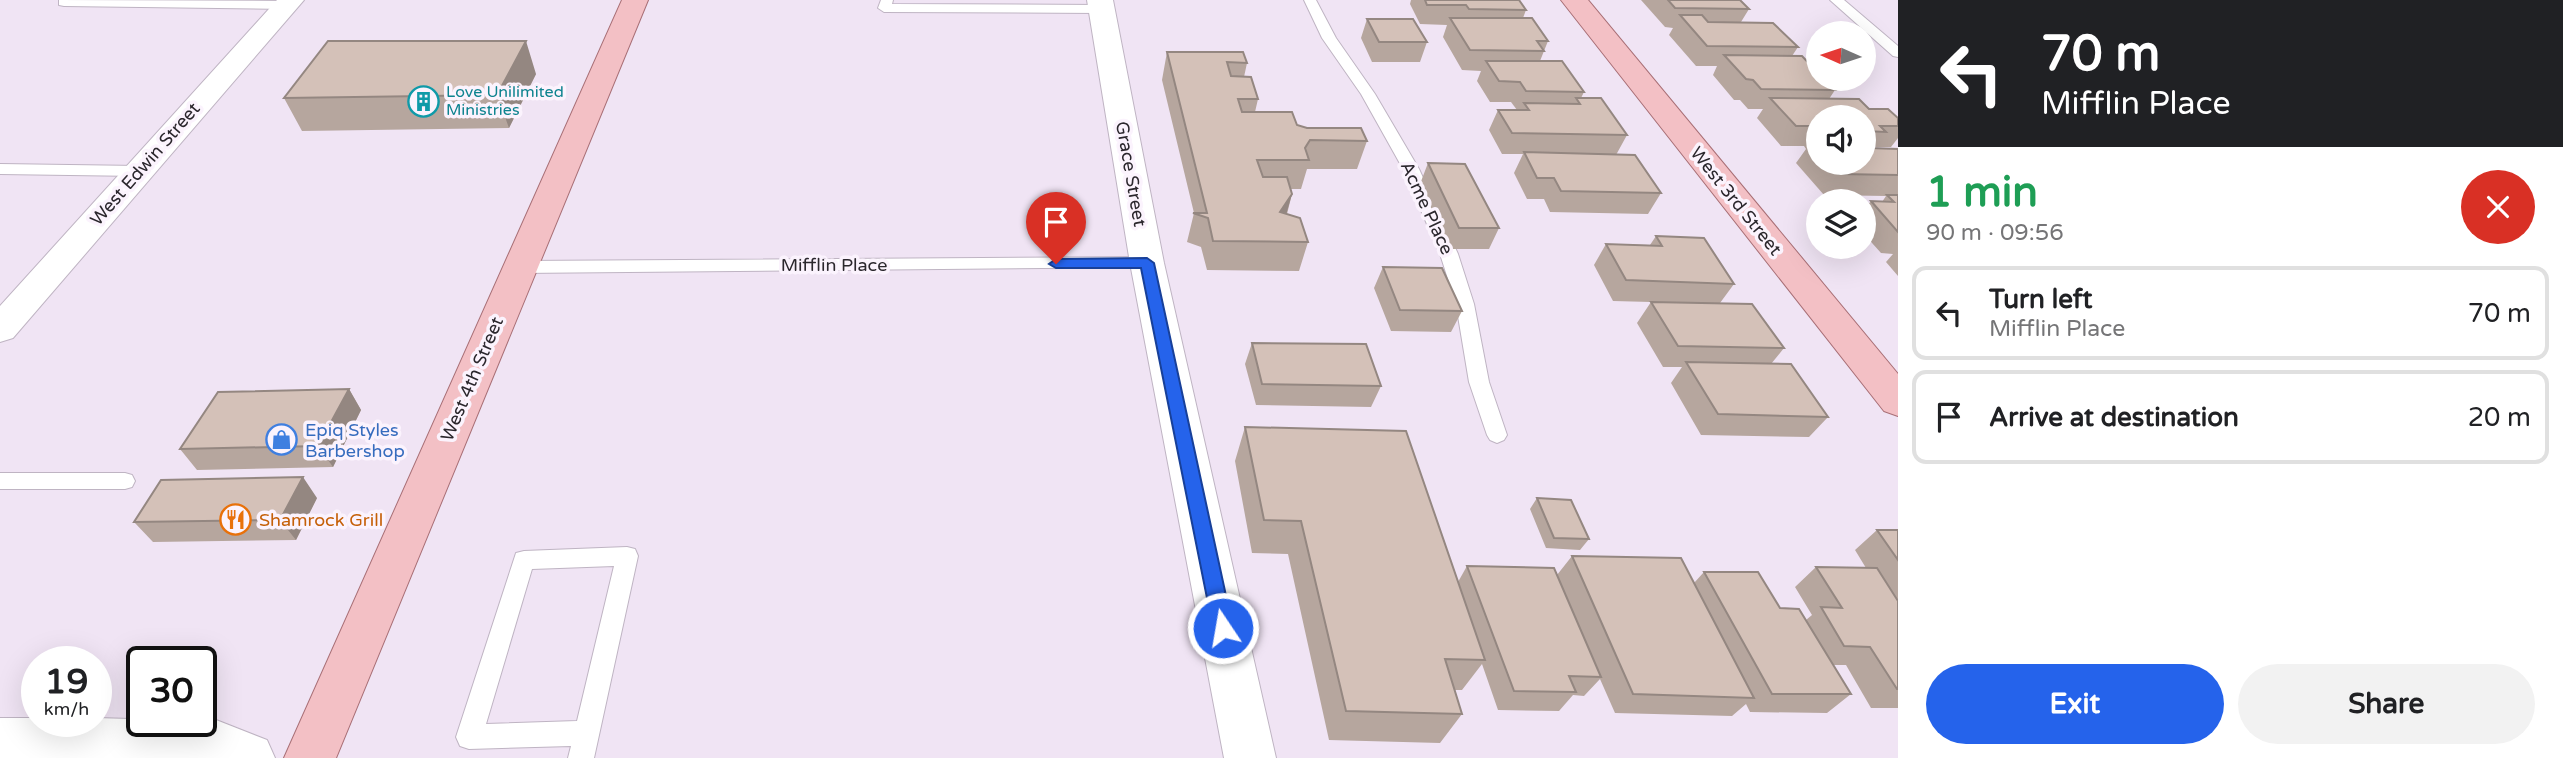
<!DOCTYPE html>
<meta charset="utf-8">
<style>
:root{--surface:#fff;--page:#f2f2f2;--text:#202124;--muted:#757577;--line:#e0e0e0;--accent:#2563eb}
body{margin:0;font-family:"Varela Round",sans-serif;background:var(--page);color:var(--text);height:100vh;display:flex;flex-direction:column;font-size:26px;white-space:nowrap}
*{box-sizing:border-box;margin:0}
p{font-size:23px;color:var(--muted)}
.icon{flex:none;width:38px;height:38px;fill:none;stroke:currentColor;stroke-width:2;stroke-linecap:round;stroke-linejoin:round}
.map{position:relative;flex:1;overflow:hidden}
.drawer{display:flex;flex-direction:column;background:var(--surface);width:665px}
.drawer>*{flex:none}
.top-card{background:#202124;color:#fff;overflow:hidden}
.needle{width:46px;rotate:273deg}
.fabs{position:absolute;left:1806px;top:21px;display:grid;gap:14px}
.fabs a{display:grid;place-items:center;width:70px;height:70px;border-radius:50%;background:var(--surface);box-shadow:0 7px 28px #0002;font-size:35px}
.speed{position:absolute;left:21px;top:646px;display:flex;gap:14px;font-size:35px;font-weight:700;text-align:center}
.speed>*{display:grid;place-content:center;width:91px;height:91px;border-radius:50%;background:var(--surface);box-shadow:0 7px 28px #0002;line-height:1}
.speed small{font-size:18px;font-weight:400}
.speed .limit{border:4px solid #111;border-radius:10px;background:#fff;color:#111}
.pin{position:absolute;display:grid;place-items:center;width:60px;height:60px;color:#fff;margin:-72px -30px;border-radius:50% 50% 50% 0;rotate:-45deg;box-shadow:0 0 7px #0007}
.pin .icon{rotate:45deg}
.me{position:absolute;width:77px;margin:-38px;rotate:348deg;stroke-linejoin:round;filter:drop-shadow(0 0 5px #0008)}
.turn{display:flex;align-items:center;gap:24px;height:147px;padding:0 28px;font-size:32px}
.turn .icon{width:91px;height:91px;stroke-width:2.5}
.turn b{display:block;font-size:49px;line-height:60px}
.round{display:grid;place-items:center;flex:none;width:74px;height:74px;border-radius:37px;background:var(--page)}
.overview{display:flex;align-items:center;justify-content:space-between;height:119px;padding:0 28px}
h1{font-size:42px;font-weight:800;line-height:52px;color:#1e9e55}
.button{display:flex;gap:14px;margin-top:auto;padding:14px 28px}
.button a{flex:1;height:80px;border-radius:42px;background:var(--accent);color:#fff;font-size:28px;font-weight:800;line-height:80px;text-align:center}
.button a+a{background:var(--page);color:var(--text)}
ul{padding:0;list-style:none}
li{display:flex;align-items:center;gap:21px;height:94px;margin:0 14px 10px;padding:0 14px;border:4px solid var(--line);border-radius:14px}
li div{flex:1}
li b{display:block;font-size:26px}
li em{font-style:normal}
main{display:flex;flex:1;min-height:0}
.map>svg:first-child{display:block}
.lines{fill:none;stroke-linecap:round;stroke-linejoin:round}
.service-casing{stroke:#bfb4c3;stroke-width:2}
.minor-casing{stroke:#bfb4c3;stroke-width:2}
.tertiary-casing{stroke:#bfb4c3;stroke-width:2}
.primary-casing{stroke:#a86f76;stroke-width:2}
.service{fill:#fff;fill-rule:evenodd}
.minor{fill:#fff;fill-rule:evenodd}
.tertiary{fill:#fff;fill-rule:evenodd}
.primary{fill:#f3c0c5;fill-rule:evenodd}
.wall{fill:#b6a69e;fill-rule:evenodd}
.shaded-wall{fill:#948781}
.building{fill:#d4c1b8;stroke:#948781;stroke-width:2}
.route{fill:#2563eb;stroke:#184099;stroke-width:2}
.labels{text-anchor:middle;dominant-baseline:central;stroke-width:7;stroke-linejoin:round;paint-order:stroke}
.far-culture-label{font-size:16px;fill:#0d838f;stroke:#fbf3fd;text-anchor:start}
.street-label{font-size:18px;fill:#2b272d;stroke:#fbf3fd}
.shop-label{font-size:18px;fill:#366cbe;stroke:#fbf3fd;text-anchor:start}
.food-label{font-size:18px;fill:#c56008;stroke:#fbf3fd;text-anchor:start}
</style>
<main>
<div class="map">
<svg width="1898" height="758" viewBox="0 0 1898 758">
<rect width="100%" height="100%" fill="#f0e4f4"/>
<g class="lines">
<defs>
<path id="service" d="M59,0L286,1L292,5L286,9L64,6L59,5Z
M881,0H893L892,4L1101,5L1107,9L1101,13L884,12L878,8Z
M1304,0H1316L1336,38L1375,94L1419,169L1458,254L1474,304L1489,382L1507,435L1504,440L1497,443L1490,440L1487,435L1469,382L1456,304L1440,254L1403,169L1361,94L1322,38Z
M1830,0H1844L1898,46V57L1893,56Z
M0,164L139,166L147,171L139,176L0,174Z
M1147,257L1153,259L1156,263L1153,267L520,273L511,267L520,261Z
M0,473H125L132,475L135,481L132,487L125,489H0Z
M627,547L635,549L638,556L594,758H568L571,746L469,749L460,746L456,737L516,553L524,551ZM614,566L577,721L486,724L532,569Z"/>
<path id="minor" d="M277,0H304L13,338L0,342V306Z
M1087,0H1113L1164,263L1276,758H1224L1130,263Z"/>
<path id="tertiary" d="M0,718H37V721H96V718L201,721V718H211L267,740L275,758H0Z"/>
<path id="primary" d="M622,0H648L336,758H284Z
M1561,0H1588L1898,374V416L1884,411Z"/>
</defs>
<use href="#service" class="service-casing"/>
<use href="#minor" class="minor-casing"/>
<use href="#tertiary" class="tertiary-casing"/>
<use href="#primary" class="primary-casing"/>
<use href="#service" class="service"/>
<use href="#minor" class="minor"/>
<use href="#tertiary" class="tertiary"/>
<use href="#primary" class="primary"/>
</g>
<path class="wall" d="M1411,0H1519L1526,10L1523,18L1548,41L1540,61L1584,92L1581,98L1627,135L1616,155L1661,193L1648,214L1550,212L1544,199H1527L1514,173L1523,154H1502L1489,130L1498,110H1517L1511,102H1490L1477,81L1481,71L1462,70L1443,37L1447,25L1420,24L1410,4Z
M1641,0H1740L1749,9L1741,22L1798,47L1792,56L1835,90L1829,99L1869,109L1898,118V138L1891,147H1874L1873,148L1898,149V276L1886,262L1893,254L1881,253L1864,234V210L1871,201L1882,202L1886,196L1824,195L1796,163L1806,149L1804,146H1781L1757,118L1763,109H1748L1740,100H1734L1713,75L1717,66H1696L1669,35L1673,28L1665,27ZM1818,117H1864V163H1818Z
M1367,19L1427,42L1420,62H1372L1361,38Z
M1167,52L1247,63L1244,77L1258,99L1255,112L1307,128L1367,141L1357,169H1307L1301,189H1291L1292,194L1287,214L1308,242L1299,271L1207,270L1201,247L1187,242L1194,213L1162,80Z
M536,74L509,128L302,131L284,98Z
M1428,163L1499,228L1489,249H1450L1420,184Z
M1656,236L1734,284L1720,303L1784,348L1771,364L1828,417L1809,437L1701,435L1671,383L1682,367H1663L1637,323L1651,302L1613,301L1594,265L1606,244L1650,245Z
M1383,267L1462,311L1451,332L1391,331L1374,288Z
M1252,343L1381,386L1371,407L1256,405L1245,364Z
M349,389L361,410L333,467L197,470L180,449Z
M1245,427L1458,582L1467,566L1557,575L1572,556L1694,583L1704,572L1806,620L1812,615L1795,587L1816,567L1866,568L1855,550L1877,530H1898V708H1871L1846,665H1833L1851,694L1827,713L1750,712L1746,704L1732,716L1615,713L1600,679L1584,696L1573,695L1559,711L1498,710L1482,664L1462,690H1455L1462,714L1440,743L1329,740L1288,554L1252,553L1235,461Z
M317,498L296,540L153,542L134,522Z
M1537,498L1589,539L1580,550L1546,548L1530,509Z"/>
<path class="shaded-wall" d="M526,41L536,74L509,128L497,95Z
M1292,194L1284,222L1280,212Z
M349,389L361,410L333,467L318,446Z
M303,477L317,498L296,540L280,520Z"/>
<path class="building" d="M1425,0H1519L1526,10L1469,9L1466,5H1427Z
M1668,0H1740L1749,9L1675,8Z
M1680,15H1702L1708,22L1773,23L1798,47L1707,46Z
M1450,18H1532L1548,41H1537L1544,51L1470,50Z
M1367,19H1413L1427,42H1379Z
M328,41H526L497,95L284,98Z
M1167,52H1243L1247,63L1227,62L1231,76L1251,77L1258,99H1238L1242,112H1292L1297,125L1307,128H1361L1367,141L1310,140L1305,148L1309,160H1257L1263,177H1287L1292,194L1280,212L1300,218L1308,242L1213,241L1208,218L1193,213H1207Z
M1724,55L1802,56L1818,73V79H1823L1835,90L1761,89L1753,80L1746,79Z
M1486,61H1562L1584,92L1526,91L1520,82L1499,81Z
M1576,98H1601L1627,135L1512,133L1498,110H1529L1524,103L1580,104Z
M1770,98L1859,99L1869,109H1888L1898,118V126H1880L1886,132L1864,131V117H1818V126H1796Z
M1810,142H1818V151Z
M1864,143L1870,148L1898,149V175L1839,174L1829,163H1864Z
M1524,152L1635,155L1661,193L1561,191L1554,178H1537Z
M1428,163L1465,164L1499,228H1459Z
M1887,195H1898V232L1871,201L1894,202Z
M1656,236L1704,238L1734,284L1626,280L1606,244L1662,246Z
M1383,267L1442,268L1462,311L1400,310Z
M1651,302L1752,304L1784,348L1678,346Z
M1252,343L1366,344L1381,386L1262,384Z
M1686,362L1791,364L1828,417L1718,414Z
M349,389L318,446L180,449L218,392Z
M1245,427L1406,431L1485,660L1445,659L1462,714L1346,711L1301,521L1264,520Z
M303,477L280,520L134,522L161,480Z
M1537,498L1571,500L1589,539L1554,538Z
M1877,530H1898V560Z
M1572,556L1681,558L1754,698L1633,694Z
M1467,566L1554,568L1601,677L1569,676L1576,692L1514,691Z
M1816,567L1877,568L1898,601V689H1897L1870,647L1844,646L1821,607L1842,608Z
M1704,572H1758L1780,608L1799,609L1851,694H1772Z"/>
<path class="route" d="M1147,258L1154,263L1233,628L1230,634L1223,636L1216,634L1213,628L1141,268H1056L1049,264L1056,259Z"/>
<defs>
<symbol id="building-ring" viewBox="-11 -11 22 22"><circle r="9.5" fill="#fbf3fd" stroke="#0f9aa8" stroke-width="1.5"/><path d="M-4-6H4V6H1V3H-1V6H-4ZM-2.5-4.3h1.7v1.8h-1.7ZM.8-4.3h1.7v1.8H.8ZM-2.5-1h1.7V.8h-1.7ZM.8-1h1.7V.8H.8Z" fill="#0f9aa8"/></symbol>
<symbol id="shop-ring" viewBox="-11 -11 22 22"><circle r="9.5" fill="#fbf3fd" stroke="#3f7fe0" stroke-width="1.5"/><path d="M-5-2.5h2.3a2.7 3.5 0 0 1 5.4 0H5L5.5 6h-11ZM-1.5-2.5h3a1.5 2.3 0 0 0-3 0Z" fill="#3f7fe0"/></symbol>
<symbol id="restaurant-ring" viewBox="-11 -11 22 22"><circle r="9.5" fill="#fbf3fd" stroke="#e8710a" stroke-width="1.5"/><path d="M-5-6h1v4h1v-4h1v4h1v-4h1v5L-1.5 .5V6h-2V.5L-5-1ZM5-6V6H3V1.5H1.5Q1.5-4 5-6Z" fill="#e8710a"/></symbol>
</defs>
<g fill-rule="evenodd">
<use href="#building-ring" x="406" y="84" width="35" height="35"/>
<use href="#shop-ring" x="264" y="422" width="35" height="35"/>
<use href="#restaurant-ring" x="218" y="502" width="35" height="35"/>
</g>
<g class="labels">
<g class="far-culture-label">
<text x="446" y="92">Love Unilimited<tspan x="446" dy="18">Ministries</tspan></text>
</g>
<g class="street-label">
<text transform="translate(145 164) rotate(-49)">West Edwin Street</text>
<text transform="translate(1131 174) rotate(80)">Grace Street</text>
<text transform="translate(1736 201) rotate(51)">West 3rd Street</text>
<text transform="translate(1427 208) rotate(65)">Acme Place</text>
<text x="834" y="265">Mifflin Place</text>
<text transform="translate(472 379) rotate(-67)">West 4th Street</text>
</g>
<g class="shop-label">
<text x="305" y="430">Epiq Styles<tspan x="305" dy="21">Barbershop</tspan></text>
</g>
<g class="food-label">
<text x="259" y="520">Shamrock Grill</text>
</g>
</g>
</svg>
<div class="fabs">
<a><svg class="needle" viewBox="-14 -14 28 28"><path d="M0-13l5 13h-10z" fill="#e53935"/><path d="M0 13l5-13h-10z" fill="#757577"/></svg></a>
<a><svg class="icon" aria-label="sound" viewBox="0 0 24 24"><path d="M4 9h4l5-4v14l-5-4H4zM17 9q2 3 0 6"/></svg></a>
<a><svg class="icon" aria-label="layers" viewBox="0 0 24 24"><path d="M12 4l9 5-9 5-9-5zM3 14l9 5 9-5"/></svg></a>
</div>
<div class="speed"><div>19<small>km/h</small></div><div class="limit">30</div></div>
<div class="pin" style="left:1056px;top:264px;background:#d93025"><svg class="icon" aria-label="arrive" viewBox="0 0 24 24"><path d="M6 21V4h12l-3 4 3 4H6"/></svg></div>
<svg class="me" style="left:1223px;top:628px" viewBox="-20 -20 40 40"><circle r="17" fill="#2563eb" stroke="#fff" stroke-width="3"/><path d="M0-11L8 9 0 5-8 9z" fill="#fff"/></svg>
</div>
<section class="drawer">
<div class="top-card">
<div class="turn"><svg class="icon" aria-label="left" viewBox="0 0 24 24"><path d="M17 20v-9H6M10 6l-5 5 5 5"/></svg><div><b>70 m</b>Mifflin Place</div></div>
</div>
<div class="overview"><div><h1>1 min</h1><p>90 m · 09:56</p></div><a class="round" style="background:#d93025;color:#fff"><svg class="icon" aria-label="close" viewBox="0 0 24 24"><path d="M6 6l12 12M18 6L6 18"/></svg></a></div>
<ul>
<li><svg class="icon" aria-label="left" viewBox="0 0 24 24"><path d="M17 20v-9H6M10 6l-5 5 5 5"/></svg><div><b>Turn left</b><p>Mifflin Place</p></div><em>70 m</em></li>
<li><svg class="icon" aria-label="arrive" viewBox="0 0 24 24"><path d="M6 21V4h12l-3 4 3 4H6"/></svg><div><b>Arrive at destination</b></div><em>20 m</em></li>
</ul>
<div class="button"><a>Exit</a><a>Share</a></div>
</section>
</main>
